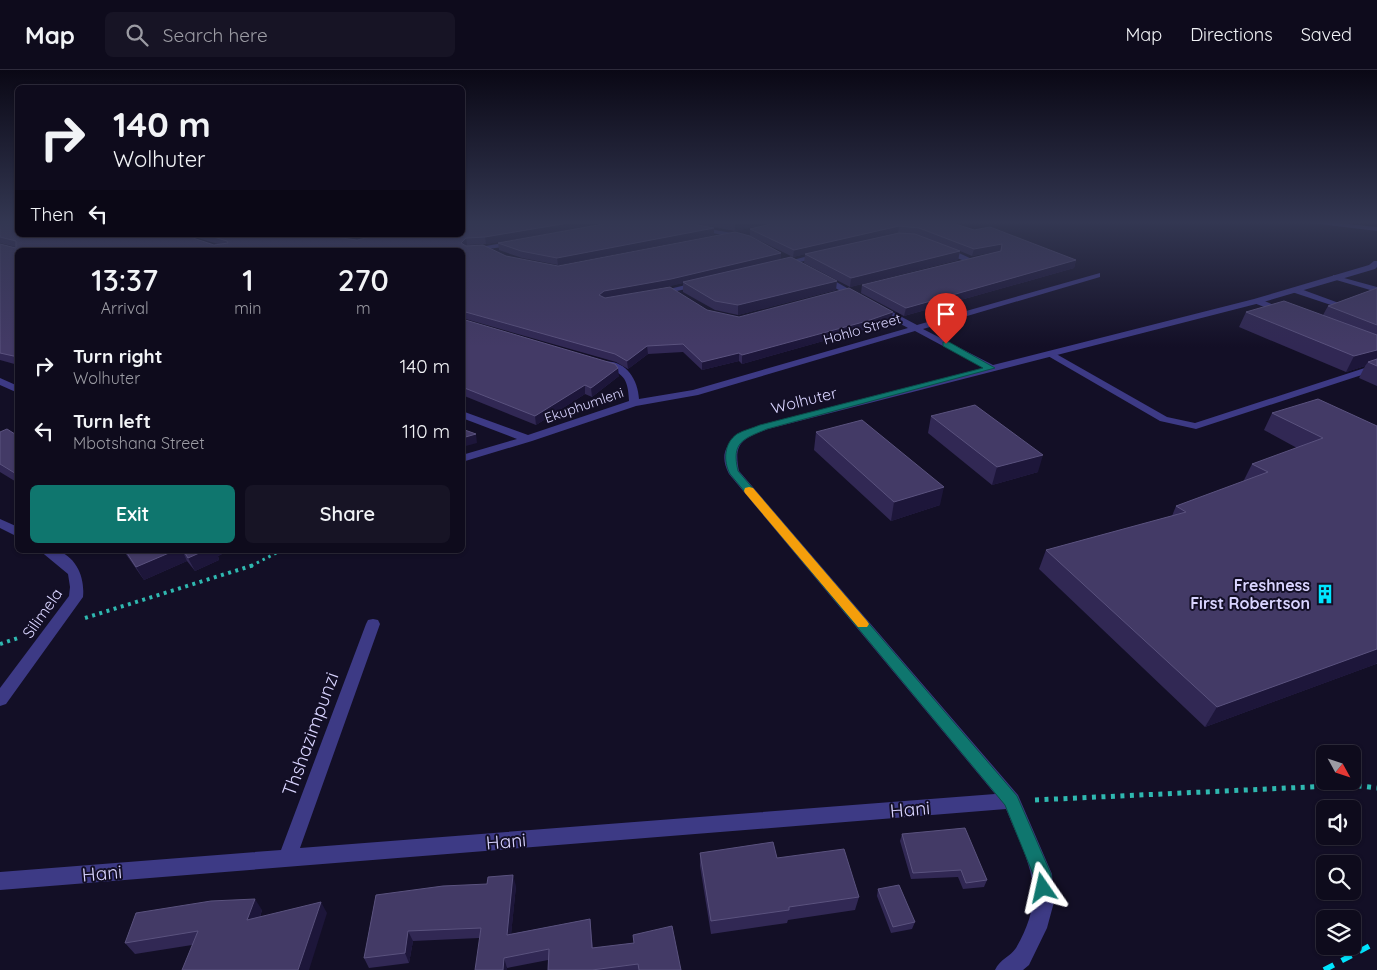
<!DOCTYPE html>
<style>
:root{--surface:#0e0b1c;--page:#171425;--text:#f1f3f6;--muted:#9b9ba3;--line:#2e2b3b;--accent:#0f766e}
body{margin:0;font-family:Quicksand,sans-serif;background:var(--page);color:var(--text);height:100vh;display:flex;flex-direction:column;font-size:19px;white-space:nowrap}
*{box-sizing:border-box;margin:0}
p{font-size:16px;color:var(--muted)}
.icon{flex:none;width:28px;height:28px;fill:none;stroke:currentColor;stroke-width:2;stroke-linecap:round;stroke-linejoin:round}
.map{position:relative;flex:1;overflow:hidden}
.side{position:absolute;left:15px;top:178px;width:450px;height:305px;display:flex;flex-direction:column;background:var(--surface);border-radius:8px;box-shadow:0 1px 4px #0004,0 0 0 1px var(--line)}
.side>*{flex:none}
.banner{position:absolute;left:15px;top:15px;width:450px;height:152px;border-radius:8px;box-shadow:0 1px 4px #0004,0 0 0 1px var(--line);background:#0e0b1c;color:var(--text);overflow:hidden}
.needle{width:32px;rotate:130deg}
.controls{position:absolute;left:1316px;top:675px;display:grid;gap:10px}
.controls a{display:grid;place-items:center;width:45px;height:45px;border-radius:8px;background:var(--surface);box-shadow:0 1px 4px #0004,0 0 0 1px var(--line);font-size:25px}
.pin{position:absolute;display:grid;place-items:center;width:42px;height:42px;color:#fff;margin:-51px -21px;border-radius:50% 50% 50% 0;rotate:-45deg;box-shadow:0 0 5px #0007}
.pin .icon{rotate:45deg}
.me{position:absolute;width:55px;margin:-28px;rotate:349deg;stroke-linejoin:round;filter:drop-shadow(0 0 4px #0008)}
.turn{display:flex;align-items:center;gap:18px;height:105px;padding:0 15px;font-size:22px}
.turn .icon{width:65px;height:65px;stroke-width:2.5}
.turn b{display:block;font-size:35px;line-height:42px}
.then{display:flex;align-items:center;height:48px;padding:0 15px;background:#0003;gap:10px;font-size:19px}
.eta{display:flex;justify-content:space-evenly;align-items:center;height:85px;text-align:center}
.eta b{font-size:30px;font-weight:600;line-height:35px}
.button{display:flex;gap:10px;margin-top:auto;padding:10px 15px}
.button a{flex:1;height:58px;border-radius:8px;background:var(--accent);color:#fff;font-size:20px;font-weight:600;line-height:58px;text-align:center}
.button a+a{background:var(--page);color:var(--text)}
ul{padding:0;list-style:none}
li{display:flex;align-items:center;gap:15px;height:65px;padding:0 15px}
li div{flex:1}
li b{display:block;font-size:19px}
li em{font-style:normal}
header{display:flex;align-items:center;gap:30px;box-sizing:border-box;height:70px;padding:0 25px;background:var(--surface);border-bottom:1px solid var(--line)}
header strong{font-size:24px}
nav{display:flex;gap:28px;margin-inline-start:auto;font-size:18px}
.search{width:350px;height:45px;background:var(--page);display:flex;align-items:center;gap:12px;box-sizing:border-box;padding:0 18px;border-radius:8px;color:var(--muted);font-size:19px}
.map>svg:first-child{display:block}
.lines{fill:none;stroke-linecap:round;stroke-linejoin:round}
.path-far2{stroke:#2fb8b0;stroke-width:3;stroke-dasharray:2.5 4;stroke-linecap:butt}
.path-far1{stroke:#2fb8b0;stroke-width:4;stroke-dasharray:3 4.5;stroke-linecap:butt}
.path{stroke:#2fb8b0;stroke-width:5;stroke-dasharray:4 5.5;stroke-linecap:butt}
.lane{fill:#3d3a85;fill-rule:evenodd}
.street{fill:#3d3a85;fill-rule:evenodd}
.rail{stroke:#00e5ff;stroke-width:5.5;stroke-dasharray:11 9;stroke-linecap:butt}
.wall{fill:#312854}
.shaded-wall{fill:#1d163a}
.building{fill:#433a66;stroke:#5a527e}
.route{fill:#0f766e;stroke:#0a4d48}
.slow{fill:#f59e0b}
.labels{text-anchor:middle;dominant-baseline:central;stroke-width:4;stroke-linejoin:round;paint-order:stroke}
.far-street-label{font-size:14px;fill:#d9d4ff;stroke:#130f26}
.street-label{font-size:16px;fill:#d9d4ff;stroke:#130f26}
.poi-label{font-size:16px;font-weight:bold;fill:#d9d4ff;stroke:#130f26;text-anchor:end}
.near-street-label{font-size:19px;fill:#d9d4ff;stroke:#130f26}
</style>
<header>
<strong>Map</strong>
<div class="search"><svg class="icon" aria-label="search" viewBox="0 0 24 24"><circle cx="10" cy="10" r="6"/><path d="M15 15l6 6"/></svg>Search here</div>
<nav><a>Map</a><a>Directions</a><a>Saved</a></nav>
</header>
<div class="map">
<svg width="1377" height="900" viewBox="0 0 1377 900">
<rect width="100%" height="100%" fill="#130f26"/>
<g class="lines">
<path class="path-far2" d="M251,496L282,480"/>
<path class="path-far1" d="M85,548L254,495
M0,574L21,567"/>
<path class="path" d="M1035,730L1351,715L1377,718"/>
<path class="lane" d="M1295,151H1320L1377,157V161Z
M1333,205L1377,217V222L1333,209Z
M1292,218H1298L1347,236L1340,238L1292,222Z
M1254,229H1260L1287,241L1280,243L1254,233Z
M1051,281L1167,347L1195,353L1377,294V300L1196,359L1160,351L1048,286V282Z"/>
<path class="street" d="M699,157L743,165L746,167L743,169L697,160V158Z
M515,171H518V175L473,181L469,179Z
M940,177H946L974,190L967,192L940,181Z
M820,183H823V187L781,196L777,194Z
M1374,191H1377V197L1375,199L1260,233L768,359C743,369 733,372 739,401L1018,725L1052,804L1054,832L1047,858L1029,895L1023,900H995C1000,889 1010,887 1016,878C1049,821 1028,794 1006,739L0,820V802L281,780L366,554L368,550L373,549L378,550L380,554L300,778L995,724L729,404C714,376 738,363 760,355L984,298L915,261L698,325L636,336L532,371L462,392V385L517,369L462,348V341L528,365L629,331C628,307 623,303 601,296V292C624,288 638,308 639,329L693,320L908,258L875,240V236H881L917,255L1100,203V207L923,259L993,295L1254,229L1369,195Z
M818,205H824L863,227L856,229L818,209Z
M698,212L702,214L701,216L657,225L653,223Z
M0,308L18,316V323L0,315Z
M0,449L18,457V467L0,458Z
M39,480C44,480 51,479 55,480C77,486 85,508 83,527L6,634L0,636V618L69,526L70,517L68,504Z"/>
<path class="rail" d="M1324,900L1377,872"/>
</g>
<path class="wall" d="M0,151L214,175L218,174L188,165H319L357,170L620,151L486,174L467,175L506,186L558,196L781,183V190L836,220L738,245L715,240L683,222V213L605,228L707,240L739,247L893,242L891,250L866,259L742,294L739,291L702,300L683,282L648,284L628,299L616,292L462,248V180H18V295L0,290V174L16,178V177L0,173Z
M681,151H780L735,161Z
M946,151L1076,190L1074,198L904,246L861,223L862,215L1000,181L972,186L960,181L958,190L850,217L804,193L805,184L793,187L750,166V159Z
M714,165L558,195L522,188L499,180L498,173Z
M1377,218V316L1359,308L1365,296L1346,302L1239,257L1246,242L1323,245L1328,236Z
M462,249L619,306L592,327L585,324L536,355L462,325Z
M1272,343L1377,356V594H1376L1205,657L1039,499L1046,480L1172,446L1176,436L1243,412L1252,394L1297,378L1264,360Z
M931,346L1038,402L992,415L928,363Z
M0,362L18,366V413L0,402Z
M816,362L940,435L891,451L814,380Z
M123,480H230L218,486L219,490L195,501L187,491L144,510Z
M902,764L987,810L984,817L963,819L958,807L911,809L900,771Z
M700,783L777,788L859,827L855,840L788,850L787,853L711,864L700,796Z
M516,816L511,864L590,849L593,878L634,873L633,865L681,900H548V890L507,898L479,868L413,871L409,893L369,898L364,888L376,825Z
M878,819L915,852L912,859L891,863L877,826Z
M262,840L260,847L327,843L192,875L135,884L125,873Z"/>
<path class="shaded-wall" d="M580,151H620L486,174L485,167Z
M750,151H780L735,161V154Z
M899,156L898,163L793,187L794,180Z
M714,158V165L558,195L557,188Z
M466,168L467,175L462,180L461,173Z
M1002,174L1000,181L972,186L974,179Z
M960,181L958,190L850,217L851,208Z
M781,183V190L671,216L605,228L599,225L604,221Z
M1076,190L1074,198L904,246L906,238Z
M837,211L836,220L738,245V235Z
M893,242L891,250L866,259L742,294V285Z
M647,276L648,284L628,299L627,291Z
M1377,280V293L1368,292L1365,296L1346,302L1354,286Z
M739,283V291L702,300V292Z
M618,298L619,306L592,327L591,318Z
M585,315V324L536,355L535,346Z
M476,364L477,373L462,377V368Z
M1043,385L1038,402L992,415L997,397Z
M944,417L940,435L891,451L894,432Z
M176,480H182L187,491L144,510L136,497Z
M206,480H230L218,486L219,490L195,501L188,488Z
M1377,579V593L1376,594L1205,657L1217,637Z
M513,805L516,816L510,875L507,865Z
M255,829L262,840L255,861L247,850Z
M321,832L327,843L309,900H298Z
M408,861L413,871L409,893L405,883Z
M504,888L507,898V900H503Z"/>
<path class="building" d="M0,151H18V165H184L214,175L228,173L227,171L207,165H319L357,170L380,165H462V151H580L485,167L466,168L461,173L466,176L483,175L506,186L558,196L735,162L750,166L781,183L671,209L604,221L599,225L605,228L670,217L707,240L739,247L849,218L893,242L867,251L742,285L739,283L702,292L683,274L647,276L627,291L615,284L462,241V180H18V287L0,283V174L16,178V171L0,167Z
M620,151H678L714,158L557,188L521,181L498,173Z
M717,151H750L735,154Z
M783,151H946L974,160L990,157L1076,190L906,238L862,215L1001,181L1002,174L974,179L919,158L899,156L794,180L750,159Z
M899,163L915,164L960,181L851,208L805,184Z
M791,187L837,211L738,235L715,231L683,212Z
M1377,218V255L1328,236Z
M1284,231L1377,265V280L1354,286L1246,242Z
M462,249L615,294L618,298L591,318L585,315L535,346L462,317Z
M1377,289V296L1368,292Z
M1318,329L1377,356V579L1217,637L1046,480L1186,442L1176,436L1268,402L1252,394L1323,368L1272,343Z
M975,335L1043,385L997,397L931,346Z
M862,350L944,417L894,432L816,362Z
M7,359L18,366V405L0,394V362Z
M462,359L476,364L462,368Z
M125,480H176L136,497Z
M183,480H206L188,488Z
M965,758L987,810L966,813L961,800L913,803L902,764Z
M773,772L777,788L844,779L859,827L789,837V840L711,851L700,783Z
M513,805L507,865L590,849L592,878L634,873L633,865L672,856L681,900H639L638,894L592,900H548L549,879L504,888L503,900H475L481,858L408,861L405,883L364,888L376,825L443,816L487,814L488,807Z
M899,815L915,852L893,857L878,819Z
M255,829L247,850L321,832L298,900H182L198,861L125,873L136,843L211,831Z"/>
<linearGradient id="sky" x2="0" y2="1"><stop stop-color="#0a0815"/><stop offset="0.55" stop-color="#333752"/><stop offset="1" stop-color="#333752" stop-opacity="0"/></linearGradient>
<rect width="1377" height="277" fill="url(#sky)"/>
<path class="route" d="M943,272H949L995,298L767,359C743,369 731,372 738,401L1017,726L1051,804L1052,818L1049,824L1043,827L1037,824L1034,818L1033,804L1005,735L730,404C723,391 724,373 737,364C744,360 753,358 760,355L983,298L943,276Z"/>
<path class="slow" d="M749,417L753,418L867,551L869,554L867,557H858L745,423L744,421L745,418Z"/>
<defs>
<symbol id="building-bare" viewBox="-9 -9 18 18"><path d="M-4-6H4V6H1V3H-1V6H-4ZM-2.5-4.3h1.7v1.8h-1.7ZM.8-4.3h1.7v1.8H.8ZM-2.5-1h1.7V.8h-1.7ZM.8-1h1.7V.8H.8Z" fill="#00e5ff" stroke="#130f26" stroke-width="2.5" paint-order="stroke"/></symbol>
</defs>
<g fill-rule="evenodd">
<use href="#building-bare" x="1311" y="510" width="28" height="28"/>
</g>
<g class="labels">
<g class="far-street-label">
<text transform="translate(862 259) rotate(-16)">Hohlo Street</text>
<text transform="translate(584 335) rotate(-19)">Ekuphumleni</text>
</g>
<g class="street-label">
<text transform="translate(804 330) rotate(-14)">Wolhuter</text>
<text transform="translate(42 543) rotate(-55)">Silimela</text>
</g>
<g class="poi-label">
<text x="1310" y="515">Freshness<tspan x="1310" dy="18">First Robertson</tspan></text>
</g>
<g class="near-street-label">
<text transform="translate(310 664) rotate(-70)">Thshazimpunzi</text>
<text transform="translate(910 739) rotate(-5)">Hani</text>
<text transform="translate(506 771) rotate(-5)">Hani</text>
<text transform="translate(102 803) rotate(-5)">Hani</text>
</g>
</g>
</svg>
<div class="controls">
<a><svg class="needle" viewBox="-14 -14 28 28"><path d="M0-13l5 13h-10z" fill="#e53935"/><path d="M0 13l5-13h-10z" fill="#9b9ba3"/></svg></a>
<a><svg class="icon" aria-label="sound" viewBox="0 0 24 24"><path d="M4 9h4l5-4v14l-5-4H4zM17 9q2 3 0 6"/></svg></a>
<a><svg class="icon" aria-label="search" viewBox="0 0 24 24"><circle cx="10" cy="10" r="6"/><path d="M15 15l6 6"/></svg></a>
<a><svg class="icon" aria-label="layers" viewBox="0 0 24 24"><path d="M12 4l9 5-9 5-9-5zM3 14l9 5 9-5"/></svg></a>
</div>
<div class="pin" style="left:946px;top:274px;background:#d93025"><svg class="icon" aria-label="arrive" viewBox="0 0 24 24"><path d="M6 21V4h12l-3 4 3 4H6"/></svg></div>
<svg class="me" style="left:1043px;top:818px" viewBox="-20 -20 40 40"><path d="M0-17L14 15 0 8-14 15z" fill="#0f766e" stroke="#fff" stroke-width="4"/></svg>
<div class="banner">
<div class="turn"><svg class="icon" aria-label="right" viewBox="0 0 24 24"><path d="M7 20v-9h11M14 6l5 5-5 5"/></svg><div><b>140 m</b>Wolhuter</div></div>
<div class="then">Then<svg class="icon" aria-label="left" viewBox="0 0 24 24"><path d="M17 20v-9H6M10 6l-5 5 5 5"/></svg></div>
</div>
<section class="side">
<div class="eta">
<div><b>13:37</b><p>Arrival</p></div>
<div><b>1</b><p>min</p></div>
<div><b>270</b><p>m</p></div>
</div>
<ul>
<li><svg class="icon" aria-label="right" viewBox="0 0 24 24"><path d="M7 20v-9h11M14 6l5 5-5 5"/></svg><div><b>Turn right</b><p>Wolhuter</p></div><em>140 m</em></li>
<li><svg class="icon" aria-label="left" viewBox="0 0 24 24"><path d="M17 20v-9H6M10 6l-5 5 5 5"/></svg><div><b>Turn left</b><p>Mbotshana Street</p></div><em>110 m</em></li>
</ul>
<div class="button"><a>Exit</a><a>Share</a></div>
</section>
</div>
